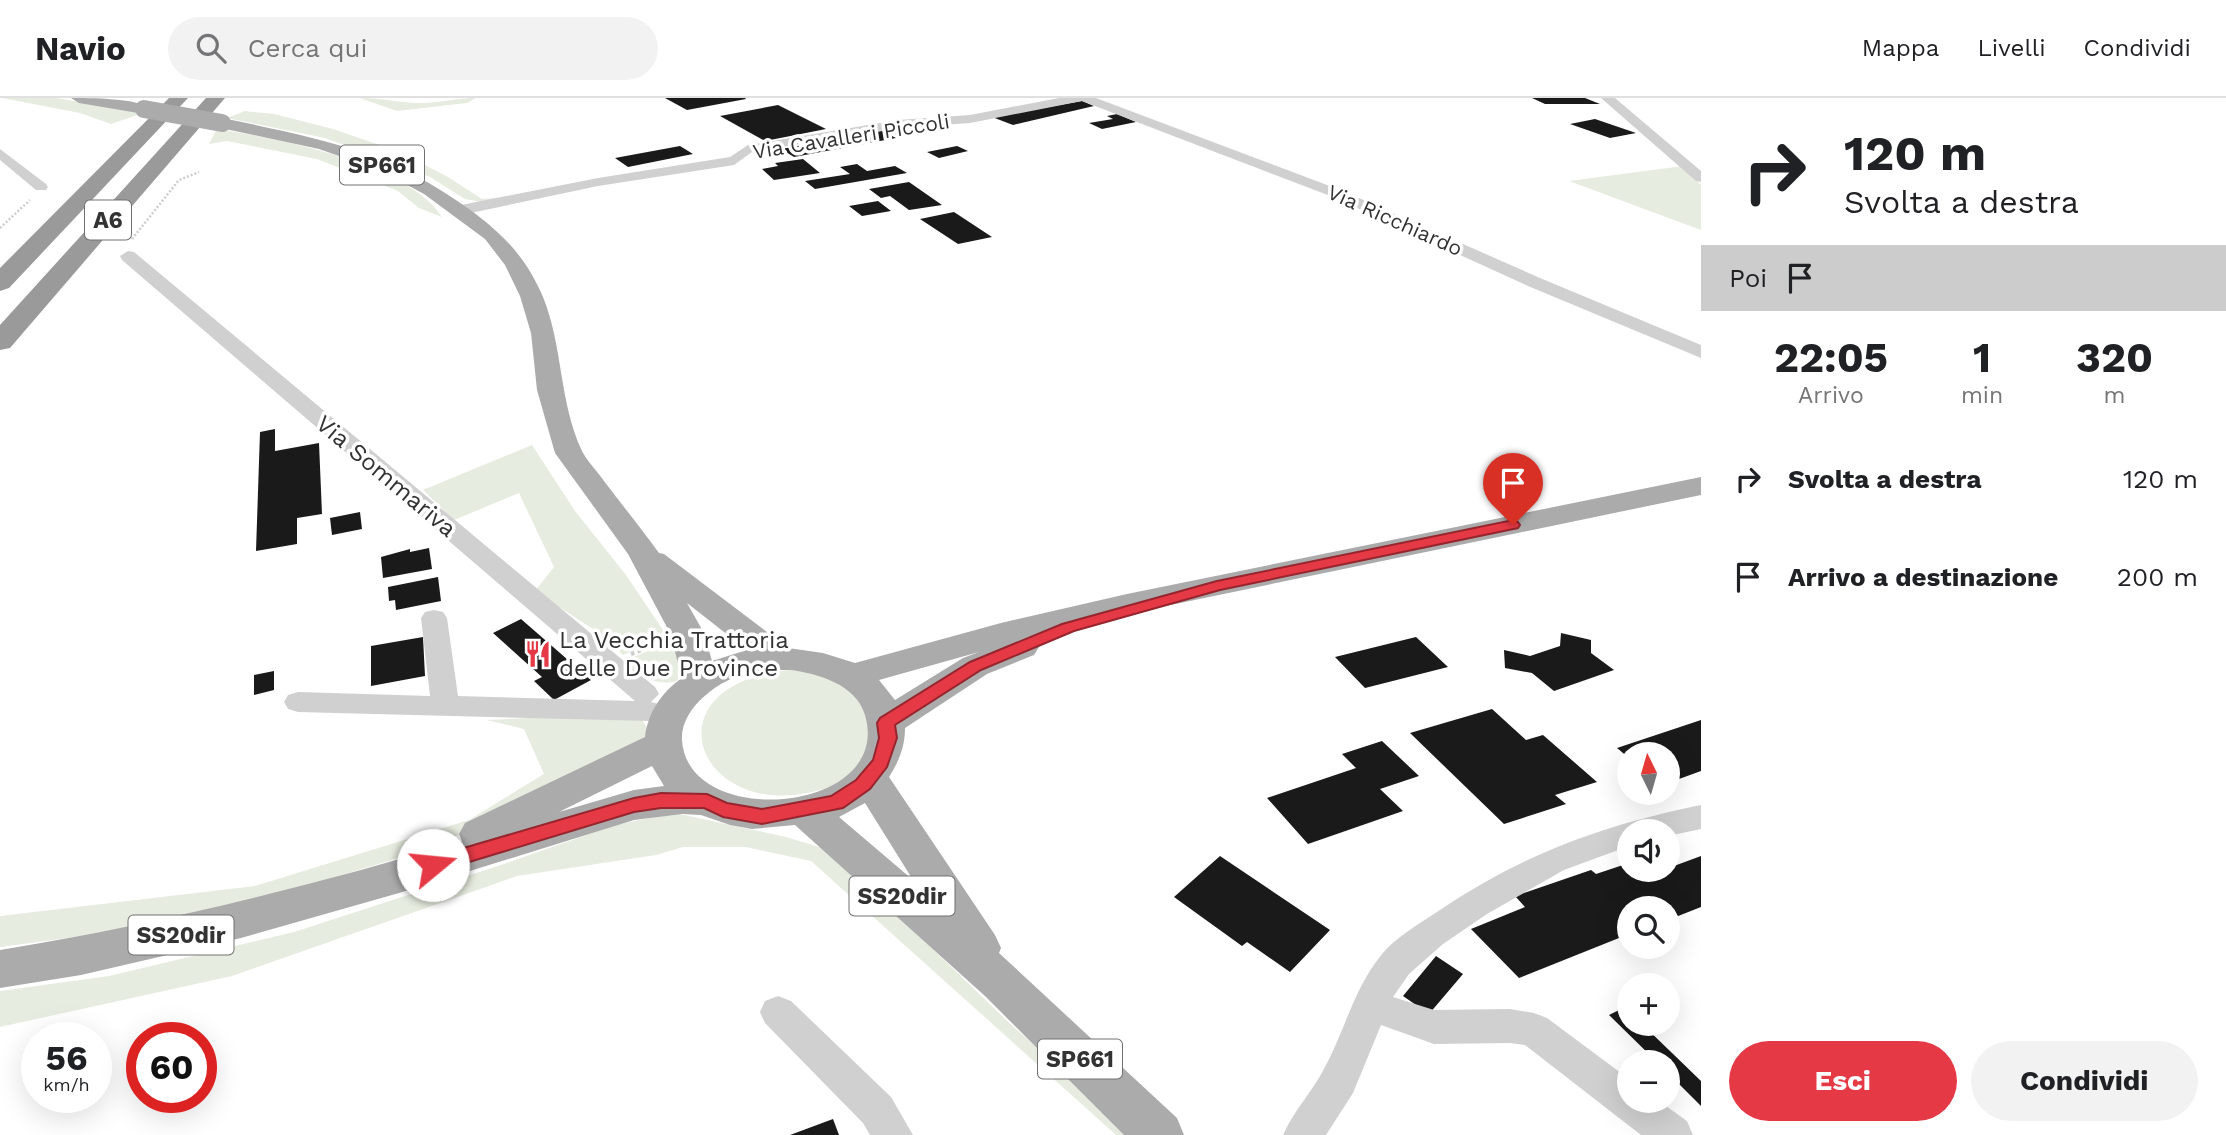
<!DOCTYPE html>
<html lang="it">
<meta charset="utf-8">
<style>
:root{--surface:#fff;--page:#f2f2f2;--text:#202124;--muted:#757577;--line:#e0e0e0;--accent:#e63946}
body{margin:0;font-family:"Work Sans",sans-serif;background:var(--page);color:var(--text);height:100vh;display:flex;flex-direction:column;font-size:26px;white-space:nowrap}
*{box-sizing:border-box;margin:0}
p{font-size:23px;color:var(--muted)}
.icon{flex:none;width:38px;height:38px;fill:none;stroke:currentColor;stroke-width:2;stroke-linecap:round;stroke-linejoin:round}
.map{position:relative;flex:1;overflow:hidden}
.sheet{display:flex;flex-direction:column;background:var(--surface);width:525px}
.sheet>*{flex:none}
.guide{background:#fff;color:var(--text);overflow:hidden}
.needle{width:46px;rotate:355deg}
.buttons{position:absolute;left:1617px;top:644px;display:grid;gap:14px}
.buttons a{display:grid;place-items:center;width:63px;height:63px;border-radius:50%;background:var(--surface);box-shadow:0 7px 28px #0002;font-size:35px}
.speed{position:absolute;left:21px;top:924px;display:flex;gap:14px;font-size:35px;font-weight:700;text-align:center}
.speed>*{display:grid;place-content:center;width:91px;height:91px;border-radius:50%;background:var(--surface);box-shadow:0 7px 28px #0002;line-height:1}
.speed small{font-size:18px;font-weight:400}
.speed .limit{border:10px solid #d22;background:#fff;color:#111}
.pin{position:absolute;display:grid;place-items:center;width:60px;height:60px;color:#fff;margin:-72px -30px;border-radius:50% 50% 50% 0;rotate:-45deg;box-shadow:0 0 7px #0007}
.pin .icon{rotate:45deg}
.me{position:absolute;width:77px;margin:-38px;rotate:73deg;stroke-linejoin:round;filter:drop-shadow(0 0 5px #0008)}
.turn{display:flex;align-items:center;gap:24px;height:147px;padding:0 28px;font-size:32px}
.turn .icon{width:91px;height:91px;stroke-width:2.5}
.turn b{display:block;font-size:49px;line-height:60px}
.then{display:flex;align-items:center;height:66px;padding:0 28px;background:#0003;gap:14px;font-size:26px}
.eta{display:flex;justify-content:space-evenly;align-items:center;height:119px;text-align:center}
.eta b{font-size:42px;font-weight:700;line-height:49px}
.primary-button{display:flex;gap:14px;margin-top:auto;padding:14px 28px}
.primary-button a{flex:1;height:80px;border-radius:42px;background:var(--accent);color:#fff;font-size:28px;font-weight:700;line-height:80px;text-align:center}
.primary-button a+a{background:var(--page);color:var(--text)}
ul{padding:0;list-style:none}
li{display:flex;align-items:center;gap:21px;height:98px;padding:0 28px}
li div{flex:1}
li b{display:block;font-size:26px}
li em{font-style:normal}
header{display:flex;align-items:center;gap:42px;box-sizing:border-box;height:98px;padding:0 35px;background:var(--surface);border-bottom:2px solid var(--line)}
header strong{font-size:33px}
nav{display:flex;gap:38px;margin-inline-start:auto;font-size:24px}
.search{width:490px;height:63px;background:var(--page);display:flex;align-items:center;gap:18px;box-sizing:border-box;padding:0 24px;border-radius:38px;color:var(--muted);font-size:26px}
main{display:flex;flex:1;min-height:0}
.map>svg:first-child{display:block}
.green{fill:#e6ecdf}
.building{fill:#1a1a1a}
.lines{fill:none;stroke-linecap:round;stroke-linejoin:round}
.path-far1{stroke:#cdcdcd;stroke-width:2.5;stroke-dasharray:2 2;stroke-linecap:butt}
.path{stroke:#cdcdcd;stroke-width:4.5;stroke-dasharray:3.5 3.5;stroke-linecap:butt}
.minor{fill:#d0d0d0;fill-rule:evenodd}
.major{fill:#ababab;fill-rule:evenodd}
.highway{fill:#9a9a9a;fill-rule:evenodd}
.major-bridge{stroke:#ababab;stroke-width:18}
.route{fill:#e63946;stroke:#96252e;stroke-width:2}
.labels{text-anchor:middle;dominant-baseline:central;stroke-width:7;stroke-linejoin:round;paint-order:stroke}
.far-street-label{font-size:21px;fill:#333;stroke:#fff}
.shield{fill:#fff;stroke:#707070;stroke-width:2}
.shield-label{font-size:23px;font-weight:bold;fill:#333}
.street-label{font-size:24px;fill:#333;stroke:#fff}
.poi-label{font-size:24px;fill:#333;stroke:#fff;text-anchor:start}
</style>
<header>
<strong>Navio</strong>
<div class="search"><svg class="icon" aria-label="search" viewBox="0 0 24 24"><circle cx="10" cy="10" r="6"/><path d="M15 15l6 6"/></svg>Cerca qui</div>
<nav><a>Mappa</a><a>Livelli</a><a>Condividi</a></nav>
</header>
<main>
<div class="map">
<svg width="1701" height="1037" viewBox="0 0 1701 1037">
<rect width="100%" height="100%" fill="#fff"/>
<path class="green" d="M2,0H57L143,15L111,26L80,15Z
M360,0C382,0 400,5 421,5C439,5 457,0 476,0L467,5L397,13Z
M245,13L274,16L333,31L400,54L448,79L482,101L498,100L481,104L465,101L430,79L325,40L227,20Z
M217,31C277,40 409,66 442,119L419,110L398,93L317,61L227,43L209,46Z
M1683,68L1701,87V132L1569,83Z
M532,347L575,413L626,477L667,538L623,557L605,539L535,493L554,469L519,395L454,422L423,392Z
M675,542L684,570L677,583C654,589 641,577 624,563Z
M790,572L809,573L858,593L878,631C872,643 868,659 860,670C850,682 827,691 812,694C694,721 647,585 790,572Z
M551,619L642,622L650,634L632,656L480,729L392,762L228,811L68,840L0,849V818L255,788L469,722L544,676L524,631L487,622Z
M675,715L786,739L832,753L1007,923L1137,1037H1116L811,763L746,749H683L656,757L517,778L232,878L0,929V893L109,878L294,834L504,766L615,727Z"/>
<path class="building" d="M665,0H745L746,1L687,12Z
M1532,0H1585L1600,6H1545Z
M1082,3L1094,8L1013,27L992,19Z
M778,7L826,31L765,43L720,18Z
M1117,16L1136,24L1102,31L1089,25L1113,21L1107,18Z
M1595,21L1636,35L1610,40L1570,26Z
M913,25L929,34L901,39L892,34L904,32L897,28Z
M882,33L896,40L794,59L781,51Z
M680,48L693,56L628,69L615,60Z
M957,48L968,53L939,60L927,54Z
M803,61L820,75L774,82L762,71L778,68L775,65Z
M857,66L867,73L895,68L907,75L815,91L805,83L850,76L840,69Z
M909,84L942,107L909,112L890,98L881,100L869,91Z
M878,103L891,113L862,118L849,108Z
M954,114L992,139L958,146L920,121Z
M275,331V353L319,345L322,416L297,420V446L256,453L260,334Z
M360,414L362,431L332,437L330,420Z
M429,450L432,471L383,480L381,459L410,451V454Z
M438,479L441,503L396,512L395,502L389,503L388,489Z
M521,521L591,582L554,602L534,583L542,579L493,535Z
M1561,535L1591,542V555L1614,572L1554,593L1532,575L1505,570L1504,552L1530,558L1560,548Z
M423,539L425,578L371,588V548Z
M1416,539L1448,569L1365,590L1335,559Z
M274,573V592L254,597V577Z
M1492,611L1526,642L1543,637L1597,684L1555,697L1566,706L1504,726L1410,635Z
M1701,622V673L1668,685V656H1629V660L1617,650Z
M1382,643L1419,678L1380,691L1403,713L1308,746L1267,700L1356,670L1342,656Z
M1220,758L1330,832L1290,874L1247,844L1242,848L1174,799Z
M1701,758V809L1668,822V810H1629V836L1519,880L1471,831L1525,809L1515,798L1591,772L1596,776L1629,765V772H1668V763L1674,768Z
M1436,858L1463,876L1429,916L1403,898Z
M1625,909L1629,914V926H1642L1701,983V1008L1668,975V964H1657L1609,917Z
M833,1021L839,1037H790Z"/>
<g class="lines">
<path class="path-far1" d="M0,130L30,102
M132,141L179,82L199,74"/>
<path class="path" d="M631,556L662,544"/>
<path class="minor" d="M1059,0H1096L1343,93L1540,180L1701,247V260L1528,188L1333,99L1082,3L970,25L898,30L752,54L734,67L598,88L461,117L453,112L461,107L598,80L730,59L748,47L898,22L970,17Z
M1601,0H1615L1701,73V84L1696,83Z
M0,51L46,86L48,89L46,92H36L0,62Z
M128,153L134,154L655,589L659,596L651,604L659,606L663,613L659,620L649,623L298,614L288,611L284,604L288,597L298,594L430,598L421,520L425,514L434,512L443,514L447,520L458,598L635,603L122,162L120,158Z
M1701,707V731L1668,738V733H1629V748L1564,772L1487,816L1443,846L1409,876L1393,899L1434,912L1510,911L1534,915L1547,920L1629,981V1003H1659L1687,1023L1693,1037H1641L1525,947L1510,945L1434,946L1381,927L1353,995L1326,1037H1283C1294,1012 1313,993 1325,969C1345,932 1354,890 1382,856C1396,839 1419,826 1437,814C1523,756 1600,728 1701,707Z
M778,898L791,903L891,999L913,1037H870L863,1025L765,925L760,914L765,903Z"/>
<path class="major" d="M71,0C91,0 138,0 152,11L144,16L79,5Z
M222,20C317,40 388,52 469,111C503,136 526,159 543,199C563,248 559,304 582,353C587,363 597,373 604,383C622,407 641,430 659,455L664,456L788,550L823,555L855,565L1001,525L1127,496L1701,379V397L1127,516L1030,540L1034,541L1039,549L1034,557L987,576L905,630C905,649 899,663 889,679L995,837L1001,850L999,855L1177,1020L1184,1037H1124L985,898L795,727L752,731L730,727L701,717L682,716L634,722L399,795L241,840L81,877L0,890V852C157,827 310,788 462,743L459,736L465,725L645,639C648,614 662,594 682,580L670,535L628,456L555,355L537,292L531,235L520,198L505,167L485,141L424,96L379,72L319,51L216,29L214,25ZM687,505L747,552L712,563L704,535ZM979,554L963,560L895,602L879,582ZM791,572C818,576 856,586 865,617C894,716 687,733 682,642C680,610 720,581 748,575C762,572 777,572 791,572ZM652,668L664,688L634,692L559,714ZM865,705L913,782L839,719Z"/>
<path class="highway" d="M169,0H188L9,190L0,193V170Z
M206,0H225L10,250L0,252V227Z"/>
<path class="major-bridge" d="M144,11L222,25"/>
</g>
<path class="route" d="M1513,422L1518,424L1520,427L1518,430L1220,492L1074,533L981,572L895,627L897,640L887,669L870,691L843,710L762,726L723,719L704,710H661L634,714L433,775L426,772L423,767L426,761L433,759L634,700L661,695L707,696L727,705L762,711L831,698L856,682L873,662L879,640L877,625L880,620L970,564L1062,526L1217,483Z"/>
<defs>
<symbol id="restaurant-bare" viewBox="-9 -9 18 18"><path d="M-5-6h1v4h1v-4h1v4h1v-4h1v5L-1.5 .5V6h-2V.5L-5-1ZM5-6V6H3V1.5H1.5Q1.5-4 5-6Z" fill="#e63946" stroke="#fff" stroke-width="2.5" paint-order="stroke"/></symbol>
</defs>
<g fill-rule="evenodd">
<use href="#restaurant-bare" x="519" y="537" width="38" height="38"/>
</g>
<g class="labels">
<g class="far-street-label">
<text transform="translate(851 38) rotate(-9)">Via Cavalleri Piccoli</text>
<text transform="translate(1395 122) rotate(24)">Via Ricchiardo</text>
</g>
<g class="shield">
<rect x="340" y="47.5" width="84" height="39" rx="5"/>
<rect x="85" y="102.5" width="46" height="39" rx="5"/>
<rect x="849.5" y="778.5" width="105" height="39" rx="5"/>
<rect x="128.5" y="817.5" width="105" height="39" rx="5"/>
<rect x="1038" y="941.5" width="84" height="39" rx="5"/>
</g>
<g class="shield-label">
<text x="382" y="67">SP661</text>
<text x="108" y="122">A6</text>
<text x="902" y="798">SS20dir</text>
<text x="181" y="837">SS20dir</text>
<text x="1080" y="961">SP661</text>
</g>
<g class="street-label">
<text transform="translate(386 378) rotate(40)">Via Sommariva</text>
</g>
<g class="poi-label">
<text x="559" y="542">La Vecchia Trattoria<tspan x="559" dy="28">delle Due Province</tspan></text>
</g>
</g>
</svg>
<div class="buttons">
<a><svg class="needle" viewBox="-14 -14 28 28"><path d="M0-13l5 13h-10z" fill="#e53935"/><path d="M0 13l5-13h-10z" fill="#757577"/></svg></a>
<a><svg class="icon" aria-label="sound" viewBox="0 0 24 24"><path d="M4 9h4l5-4v14l-5-4H4zM17 9q2 3 0 6"/></svg></a>
<a><svg class="icon" aria-label="search" viewBox="0 0 24 24"><circle cx="10" cy="10" r="6"/><path d="M15 15l6 6"/></svg></a>
<a>+</a>
<a>−</a>
</div>
<div class="speed"><div>56<small>km/h</small></div><div class="limit">60</div></div>
<div class="pin" style="left:1513px;top:427px;background:#d93025"><svg class="icon" aria-label="arrive" viewBox="0 0 24 24"><path d="M6 21V4h12l-3 4 3 4H6"/></svg></div>
<svg class="me" style="left:433px;top:767px" viewBox="-20 -20 40 40"><circle r="19" fill="#fff"/><path d="M0-13L10 11 0 6-10 11z" fill="#e63946"/></svg>
</div>
<section class="sheet">
<div class="guide">
<div class="turn"><svg class="icon" aria-label="right" viewBox="0 0 24 24"><path d="M7 20v-9h11M14 6l5 5-5 5"/></svg><div><b>120 m</b>Svolta a destra</div></div>
<div class="then">Poi<svg class="icon" aria-label="arrive" viewBox="0 0 24 24"><path d="M6 21V4h12l-3 4 3 4H6"/></svg></div>
</div>
<div class="eta">
<div><b>22:05</b><p>Arrivo</p></div>
<div><b>1</b><p>min</p></div>
<div><b>320</b><p>m</p></div>
</div>
<ul>
<li><svg class="icon" aria-label="right" viewBox="0 0 24 24"><path d="M7 20v-9h11M14 6l5 5-5 5"/></svg><div><b>Svolta a destra</b></div><em>120 m</em></li>
<li><svg class="icon" aria-label="arrive" viewBox="0 0 24 24"><path d="M6 21V4h12l-3 4 3 4H6"/></svg><div><b>Arrivo a destinazione</b></div><em>200 m</em></li>
</ul>
<div class="primary-button"><a>Esci</a><a>Condividi</a></div>
</section>
</main>
